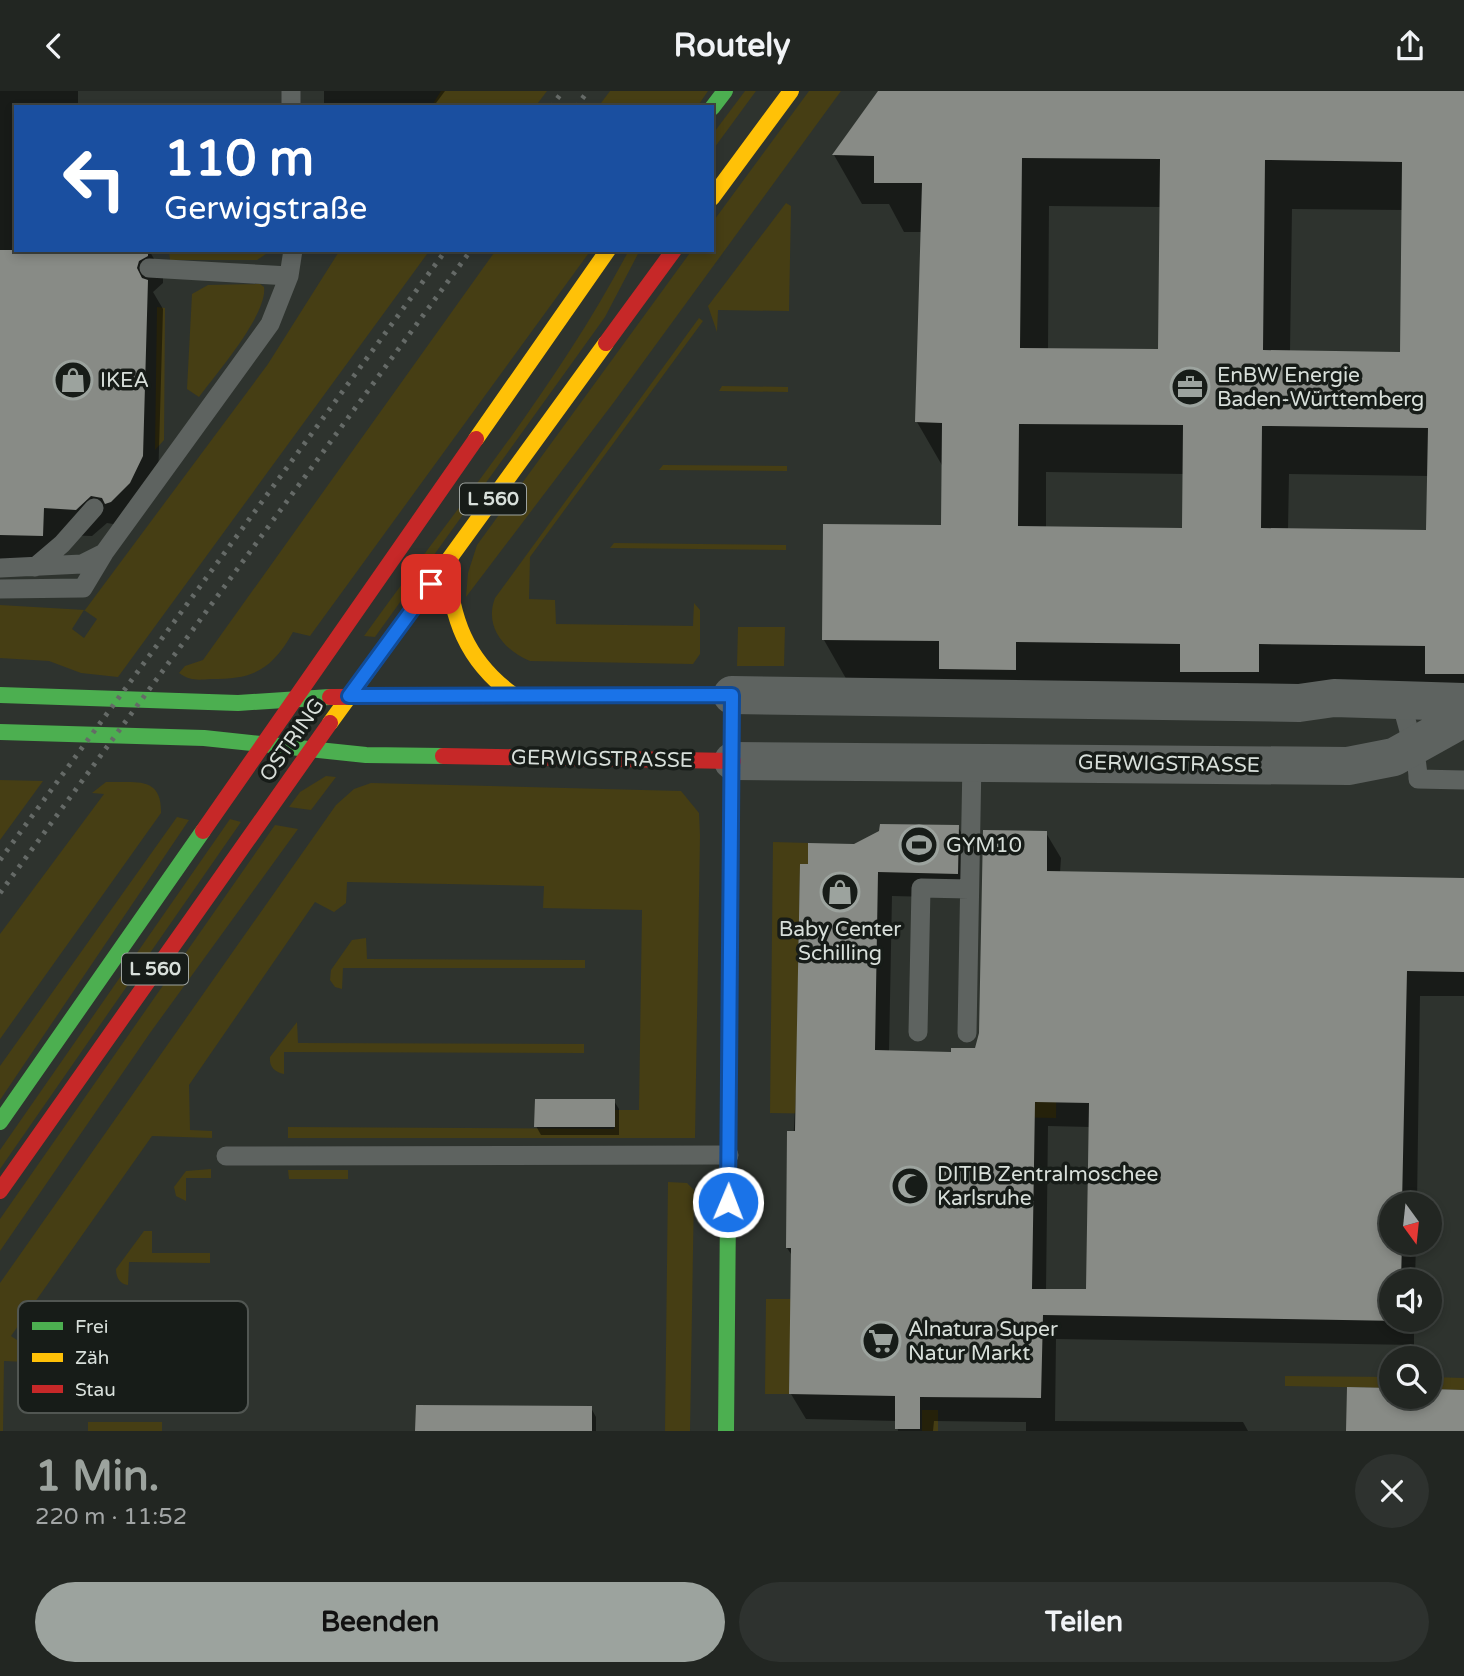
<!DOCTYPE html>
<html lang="de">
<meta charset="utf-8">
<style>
:root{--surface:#222622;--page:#2e322f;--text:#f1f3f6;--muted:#a2a5a5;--line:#3f4340;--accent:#9ca39e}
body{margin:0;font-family:"Varela Round",sans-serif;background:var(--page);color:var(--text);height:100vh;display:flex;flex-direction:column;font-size:26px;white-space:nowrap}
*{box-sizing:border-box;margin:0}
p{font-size:23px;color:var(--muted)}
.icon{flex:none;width:38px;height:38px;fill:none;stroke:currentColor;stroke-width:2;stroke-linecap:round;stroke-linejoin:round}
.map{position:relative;height:1340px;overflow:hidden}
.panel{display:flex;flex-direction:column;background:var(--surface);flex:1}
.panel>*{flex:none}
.banner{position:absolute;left:14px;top:14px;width:700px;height:147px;border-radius:0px;box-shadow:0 4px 10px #0003,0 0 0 2px var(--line);background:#1a4fa0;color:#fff;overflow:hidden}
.needle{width:46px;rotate:165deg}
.controls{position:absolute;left:1379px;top:1101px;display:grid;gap:14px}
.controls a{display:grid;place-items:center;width:63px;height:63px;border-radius:50%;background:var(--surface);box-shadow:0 4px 10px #0003,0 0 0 2px var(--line);font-size:35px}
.pin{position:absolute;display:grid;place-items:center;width:60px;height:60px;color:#fff;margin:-30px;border-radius:14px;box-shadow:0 4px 10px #0006}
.me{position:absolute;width:77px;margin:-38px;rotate:1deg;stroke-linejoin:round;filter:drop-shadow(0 0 5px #0008)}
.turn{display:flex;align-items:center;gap:24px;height:147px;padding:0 35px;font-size:32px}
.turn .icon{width:91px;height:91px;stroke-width:2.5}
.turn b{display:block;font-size:49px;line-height:60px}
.round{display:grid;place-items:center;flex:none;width:74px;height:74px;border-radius:37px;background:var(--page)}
.overview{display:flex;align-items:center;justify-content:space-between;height:119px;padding:0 35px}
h1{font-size:42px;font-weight:700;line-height:52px;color:var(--accent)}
.button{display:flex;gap:14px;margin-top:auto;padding:14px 35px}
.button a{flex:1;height:80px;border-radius:42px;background:var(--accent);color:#111;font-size:28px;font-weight:700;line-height:80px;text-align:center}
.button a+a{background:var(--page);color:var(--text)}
header{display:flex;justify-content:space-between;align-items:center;height:91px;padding:0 35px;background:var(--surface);font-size:32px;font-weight:700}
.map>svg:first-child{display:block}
.green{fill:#463e14;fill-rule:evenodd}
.shadow{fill:#0007;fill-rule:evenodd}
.building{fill:#888b86;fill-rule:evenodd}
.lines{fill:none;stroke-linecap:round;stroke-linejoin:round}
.lane{stroke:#5e6360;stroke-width:19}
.street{stroke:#5e6360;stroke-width:38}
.fast{stroke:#4caf50;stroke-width:16}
.slow{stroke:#ffc107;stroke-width:16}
.jam{stroke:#c62828;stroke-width:16}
.rail{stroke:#656a67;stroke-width:5;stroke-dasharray:3.5 7;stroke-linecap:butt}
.route-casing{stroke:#114b97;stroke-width:18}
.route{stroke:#1a73e8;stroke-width:12}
.labels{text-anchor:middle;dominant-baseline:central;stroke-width:7;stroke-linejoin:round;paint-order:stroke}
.shield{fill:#171c18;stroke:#9ea4a0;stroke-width:2}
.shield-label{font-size:19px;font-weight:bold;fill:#d8dfda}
.poi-label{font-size:21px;fill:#d8dfda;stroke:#171c18;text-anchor:start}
.street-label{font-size:21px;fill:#d8dfda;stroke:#171c18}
.key{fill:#171c18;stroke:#515652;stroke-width:2}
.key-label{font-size:19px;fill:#d8dfda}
</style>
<header><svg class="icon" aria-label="back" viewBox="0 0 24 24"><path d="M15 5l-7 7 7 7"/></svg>Routely<svg class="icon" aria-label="share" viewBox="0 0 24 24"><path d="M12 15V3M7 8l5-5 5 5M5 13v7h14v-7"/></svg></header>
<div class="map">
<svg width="1464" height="1340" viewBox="0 0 1464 1340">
<rect width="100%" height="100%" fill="#2e332e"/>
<path class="green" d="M441,0H547L535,16H431Z
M610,0H708L697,16H598Z
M745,0H756L712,60V44Z
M809,0H841L614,311L466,506L468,482L477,454L692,159H712V132Z
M786,112L791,115L789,220L718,219L717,241L708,215Z
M169,159H272L257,169H170Z
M340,159H430L118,586L81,582L49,570L0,567V514L85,519L268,273ZM84,519L97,528L84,547L72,538Z
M496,159H591L310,545L293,541C271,580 253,588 211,588C198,589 190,590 179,582L185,575L203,569Z
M629,159H640L605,226L375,546L364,545C454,420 557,296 629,159Z
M260,193L264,196C268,223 216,283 199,306L187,298L192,203L208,194Z
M157,216L165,217L164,349L155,359Z
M699,227L703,230L530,466L529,508L555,509L556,533L693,535L694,512L700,519V563L693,573L530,570C504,559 484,536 495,507Z
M722,295L788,296V301L719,300Z
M663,374L787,375V380L659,379Z
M614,452L786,454V459L610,457Z
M738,536H785L784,575H737Z
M326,685L336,686L311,719L289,716L300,701Z
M0,689L43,690L0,749Z
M106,691C135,692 162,684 161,722L0,948V843L104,703L92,702Z
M371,692L681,700L699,722L700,745L695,1047H288V1036L614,1038L615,1019H639L642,819L543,817L544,795L347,791L346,812L334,821L315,811L189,994L190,1039L212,1040V1047L152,1045L11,1245L29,1257L26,1271L4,1270L3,1340H0V1192L336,714L354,698Z
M177,726L189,729L0,1009V975Z
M230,728L241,731L0,1078V1059Z
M275,734L298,738L150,942L0,1160V1128Z
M773,751L808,752V773H800L796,1013L1042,1011L1059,815L1056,1027L770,1022Z
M366,847L367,868L585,869V877H343L342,898L335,896L330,889L331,879L352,849Z
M297,931L298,952L584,953V962L284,961V983C274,981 269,975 270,966Z
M211,1078V1087H186V1110L176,1105L174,1096L186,1080Z
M288,1079H348V1088H289Z
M668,1091L687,1092L694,1099L690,1340H665Z
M144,1140H152V1162H210V1172L129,1171L128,1194C120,1193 116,1187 116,1178Z
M766,1208H791L789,1303H765Z
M1285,1285L1391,1286V1297L1285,1295Z
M1430,1286L1464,1287V1299L1430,1298Z
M922,1319H938V1340H922Z
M88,1331H162V1340H88Z"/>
<path class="shadow" d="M0,0H78V16H16V159H149L163,184V192L153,201L163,218L158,393L119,434L107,432L92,445L59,444L58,472L0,471Z
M324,0H445L433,16H324Z
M880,0H1464V631L1439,604L852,598L824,549L942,436L943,376L917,331L923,141H904L889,113H862L834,64ZM1049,115L1161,116L1159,260L1048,259ZM1292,118L1403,119L1401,263L1290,261ZM1046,381L1184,383V438L1046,437ZM1289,383L1429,385L1428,441L1288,439Z
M958,736L972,760L971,807L892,805L889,961L953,962L976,959L1046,742L1061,767L1060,782L1464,788V905H1420L1417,1113H1391V1152H1416L1415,1190H1391V1228H1414V1254L1056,1248L1055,1330L1243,1331L1248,1340H1026V1331L934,1330L933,1340H898L897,1330L806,1328L791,1303L793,1166L787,1157L809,775L854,755ZM1048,1035L1090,1036L1088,1200H1046Z
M614,1010L619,1018V1044H541L536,1035Z
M591,1317L596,1326V1340H417Z"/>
<path class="building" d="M878,0H1464V583H1425V555L1259,553V581H1180V553L1016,551V579L939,578V550L822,549L823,433L941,434L942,332L915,331L922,92H874V65L832,64ZM1022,67L1160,68L1158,258L1020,257ZM1265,69L1402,71L1400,261L1263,259ZM1019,333L1183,334L1182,437L1018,435ZM1262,335L1428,337L1426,439L1261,437Z
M0,159H148V165L139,170L137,177L142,187L148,189L143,365L130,392L111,411L105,413L102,407L91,405L76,419L44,417L43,445L0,444Z
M880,733L959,734L958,783L878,781L875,959L951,961V957H975L979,942L983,739L1047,740V780L1464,787V881L1407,880L1402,1113H1391V1152H1402L1401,1190H1391V1228L1401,1230L1043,1224L1041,1307L920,1306V1338H895V1305L789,1303L791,1157H786L787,1040H795L800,773H808V752L854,753L879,740ZM1035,1011L1089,1012L1086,1198H1032Z
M535,1008H615V1036H534Z
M1347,1296L1391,1297V1306H1430V1298L1464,1299V1340H1346Z
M416,1314L592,1315V1340H415Z"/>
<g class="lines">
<path class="lane" d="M291,16V0
M149,177L289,185
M35,476L62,453L94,417
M0,477L82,473L104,462
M0,498L83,497L104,462L270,233L289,185L293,159
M1401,609C1406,633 1418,664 1418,688L1464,689
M918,941L921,797L969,798
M967,942L972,670
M226,1065L729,1064"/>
<path class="street" d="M732,604L1299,612L1334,607L1464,611
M733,670L1348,675L1394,666L1464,627"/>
<path class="fast" d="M712,17L725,0
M0,604L238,612L330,606
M0,641L204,647L366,664L443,665
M0,1031L203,740
M726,1340L728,1119"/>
<path class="slow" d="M712,107L791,0
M476,348L608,159
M447,471C451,527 466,569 512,603
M683,604H732L728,1119
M330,632L606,252"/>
<path class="jam" d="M606,252L674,159
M330,606L683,604
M443,665L733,670
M203,740L476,348
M0,1100L330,632"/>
<path class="rail" d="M551,16L563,0
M576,16L588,0
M0,769L446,159
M0,802L471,159"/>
</g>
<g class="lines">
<defs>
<path id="route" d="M431,493L349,605L732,604L728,1111"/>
</defs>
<use href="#route" class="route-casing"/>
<use href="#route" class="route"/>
</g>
<defs>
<symbol id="shop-ring" viewBox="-11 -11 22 22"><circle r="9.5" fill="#171c18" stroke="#9ca39e" stroke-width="1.5"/><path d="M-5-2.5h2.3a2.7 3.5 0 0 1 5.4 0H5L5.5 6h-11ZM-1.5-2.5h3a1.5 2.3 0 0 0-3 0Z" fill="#9ca39e"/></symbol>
<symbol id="office-ring" viewBox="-11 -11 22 22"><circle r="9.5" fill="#171c18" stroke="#9ca39e" stroke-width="1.5"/><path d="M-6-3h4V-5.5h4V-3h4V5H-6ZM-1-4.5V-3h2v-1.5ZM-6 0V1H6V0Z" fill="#9ca39e"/></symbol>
<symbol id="stadium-ring" viewBox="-11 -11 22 22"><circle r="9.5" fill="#171c18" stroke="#9ca39e" stroke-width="1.5"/><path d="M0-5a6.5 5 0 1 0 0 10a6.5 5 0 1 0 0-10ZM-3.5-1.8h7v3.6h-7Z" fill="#9ca39e"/></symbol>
<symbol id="mosque-ring" viewBox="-11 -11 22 22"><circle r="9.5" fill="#171c18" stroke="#9ca39e" stroke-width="1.5"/><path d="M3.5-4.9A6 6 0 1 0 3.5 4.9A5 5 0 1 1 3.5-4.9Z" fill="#9ca39e"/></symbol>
<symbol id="supermarket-ring" viewBox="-11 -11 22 22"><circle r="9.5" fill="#171c18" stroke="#9ca39e" stroke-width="1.5"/><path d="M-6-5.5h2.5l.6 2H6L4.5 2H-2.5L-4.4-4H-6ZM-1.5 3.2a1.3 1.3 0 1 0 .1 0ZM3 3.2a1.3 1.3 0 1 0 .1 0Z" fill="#9ca39e"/></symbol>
</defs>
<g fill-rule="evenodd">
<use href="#shop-ring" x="51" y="267" width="44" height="44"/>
<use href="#office-ring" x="1168" y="274" width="44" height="44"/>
<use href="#stadium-ring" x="897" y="732" width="44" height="44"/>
<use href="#shop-ring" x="818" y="779" width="44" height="44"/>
<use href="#mosque-ring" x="888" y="1073" width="44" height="44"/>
<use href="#supermarket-ring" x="859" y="1228" width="44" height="44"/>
</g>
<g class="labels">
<g class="shield">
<rect x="460" y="392.5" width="66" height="31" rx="5"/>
<rect x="122" y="862.5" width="66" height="31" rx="5"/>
</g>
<g class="shield-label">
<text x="493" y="408">L 560</text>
<text x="155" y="878">L 560</text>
</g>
<g class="poi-label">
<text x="1217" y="284">EnBW Energie<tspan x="1217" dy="24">Baden-Württemberg</tspan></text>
<text x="100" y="289">IKEA</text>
<text x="946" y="754">GYM10</text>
<text x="840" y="838" text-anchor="middle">Baby Center<tspan x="840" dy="24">Schilling</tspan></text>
<text x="937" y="1083">DITIB Zentralmoschee<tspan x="937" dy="24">Karlsruhe</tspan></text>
<text x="908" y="1238">Alnatura Super<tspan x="908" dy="24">Natur Markt</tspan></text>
</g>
<g class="street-label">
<text transform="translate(292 649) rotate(-55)">OSTRING</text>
<text transform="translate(602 668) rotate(1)">GERWIGSTRASSE</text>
<text transform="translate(1169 673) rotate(1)">GERWIGSTRASSE</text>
</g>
</g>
<rect x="18" y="1210" width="230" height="112" rx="10" class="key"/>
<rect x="32" y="1231" width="31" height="8" fill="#4caf50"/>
<rect x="32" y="1262" width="31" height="9" fill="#ffc107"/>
<rect x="32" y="1294" width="31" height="8" fill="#c62828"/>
<g class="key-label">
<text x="75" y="1242">Frei</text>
<text x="75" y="1273">Zäh</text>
<text x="75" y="1305">Stau</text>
</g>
</svg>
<div class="controls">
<a><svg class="needle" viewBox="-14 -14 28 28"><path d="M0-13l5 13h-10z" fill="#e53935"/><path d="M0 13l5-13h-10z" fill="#a2a5a5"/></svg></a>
<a><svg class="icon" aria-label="sound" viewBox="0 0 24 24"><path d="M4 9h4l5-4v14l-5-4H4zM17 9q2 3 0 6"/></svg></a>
<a><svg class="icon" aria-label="search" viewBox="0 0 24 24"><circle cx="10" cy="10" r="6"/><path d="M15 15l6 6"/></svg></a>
</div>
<div class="pin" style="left:431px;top:493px;background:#d93025"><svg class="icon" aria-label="arrive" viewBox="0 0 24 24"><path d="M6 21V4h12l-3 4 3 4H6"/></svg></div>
<svg class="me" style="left:728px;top:1111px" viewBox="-20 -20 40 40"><circle r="17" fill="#1a73e8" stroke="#fff" stroke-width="3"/><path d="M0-11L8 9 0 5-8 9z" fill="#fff"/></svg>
<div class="banner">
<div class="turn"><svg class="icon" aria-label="left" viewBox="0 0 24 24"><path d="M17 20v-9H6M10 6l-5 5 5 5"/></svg><div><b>110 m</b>Gerwigstraße</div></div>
</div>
</div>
<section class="panel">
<div class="overview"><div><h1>1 Min.</h1><p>220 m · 11:52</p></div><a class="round"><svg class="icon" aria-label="close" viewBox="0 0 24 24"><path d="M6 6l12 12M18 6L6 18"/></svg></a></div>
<div class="button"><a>Beenden</a><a>Teilen</a></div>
</section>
